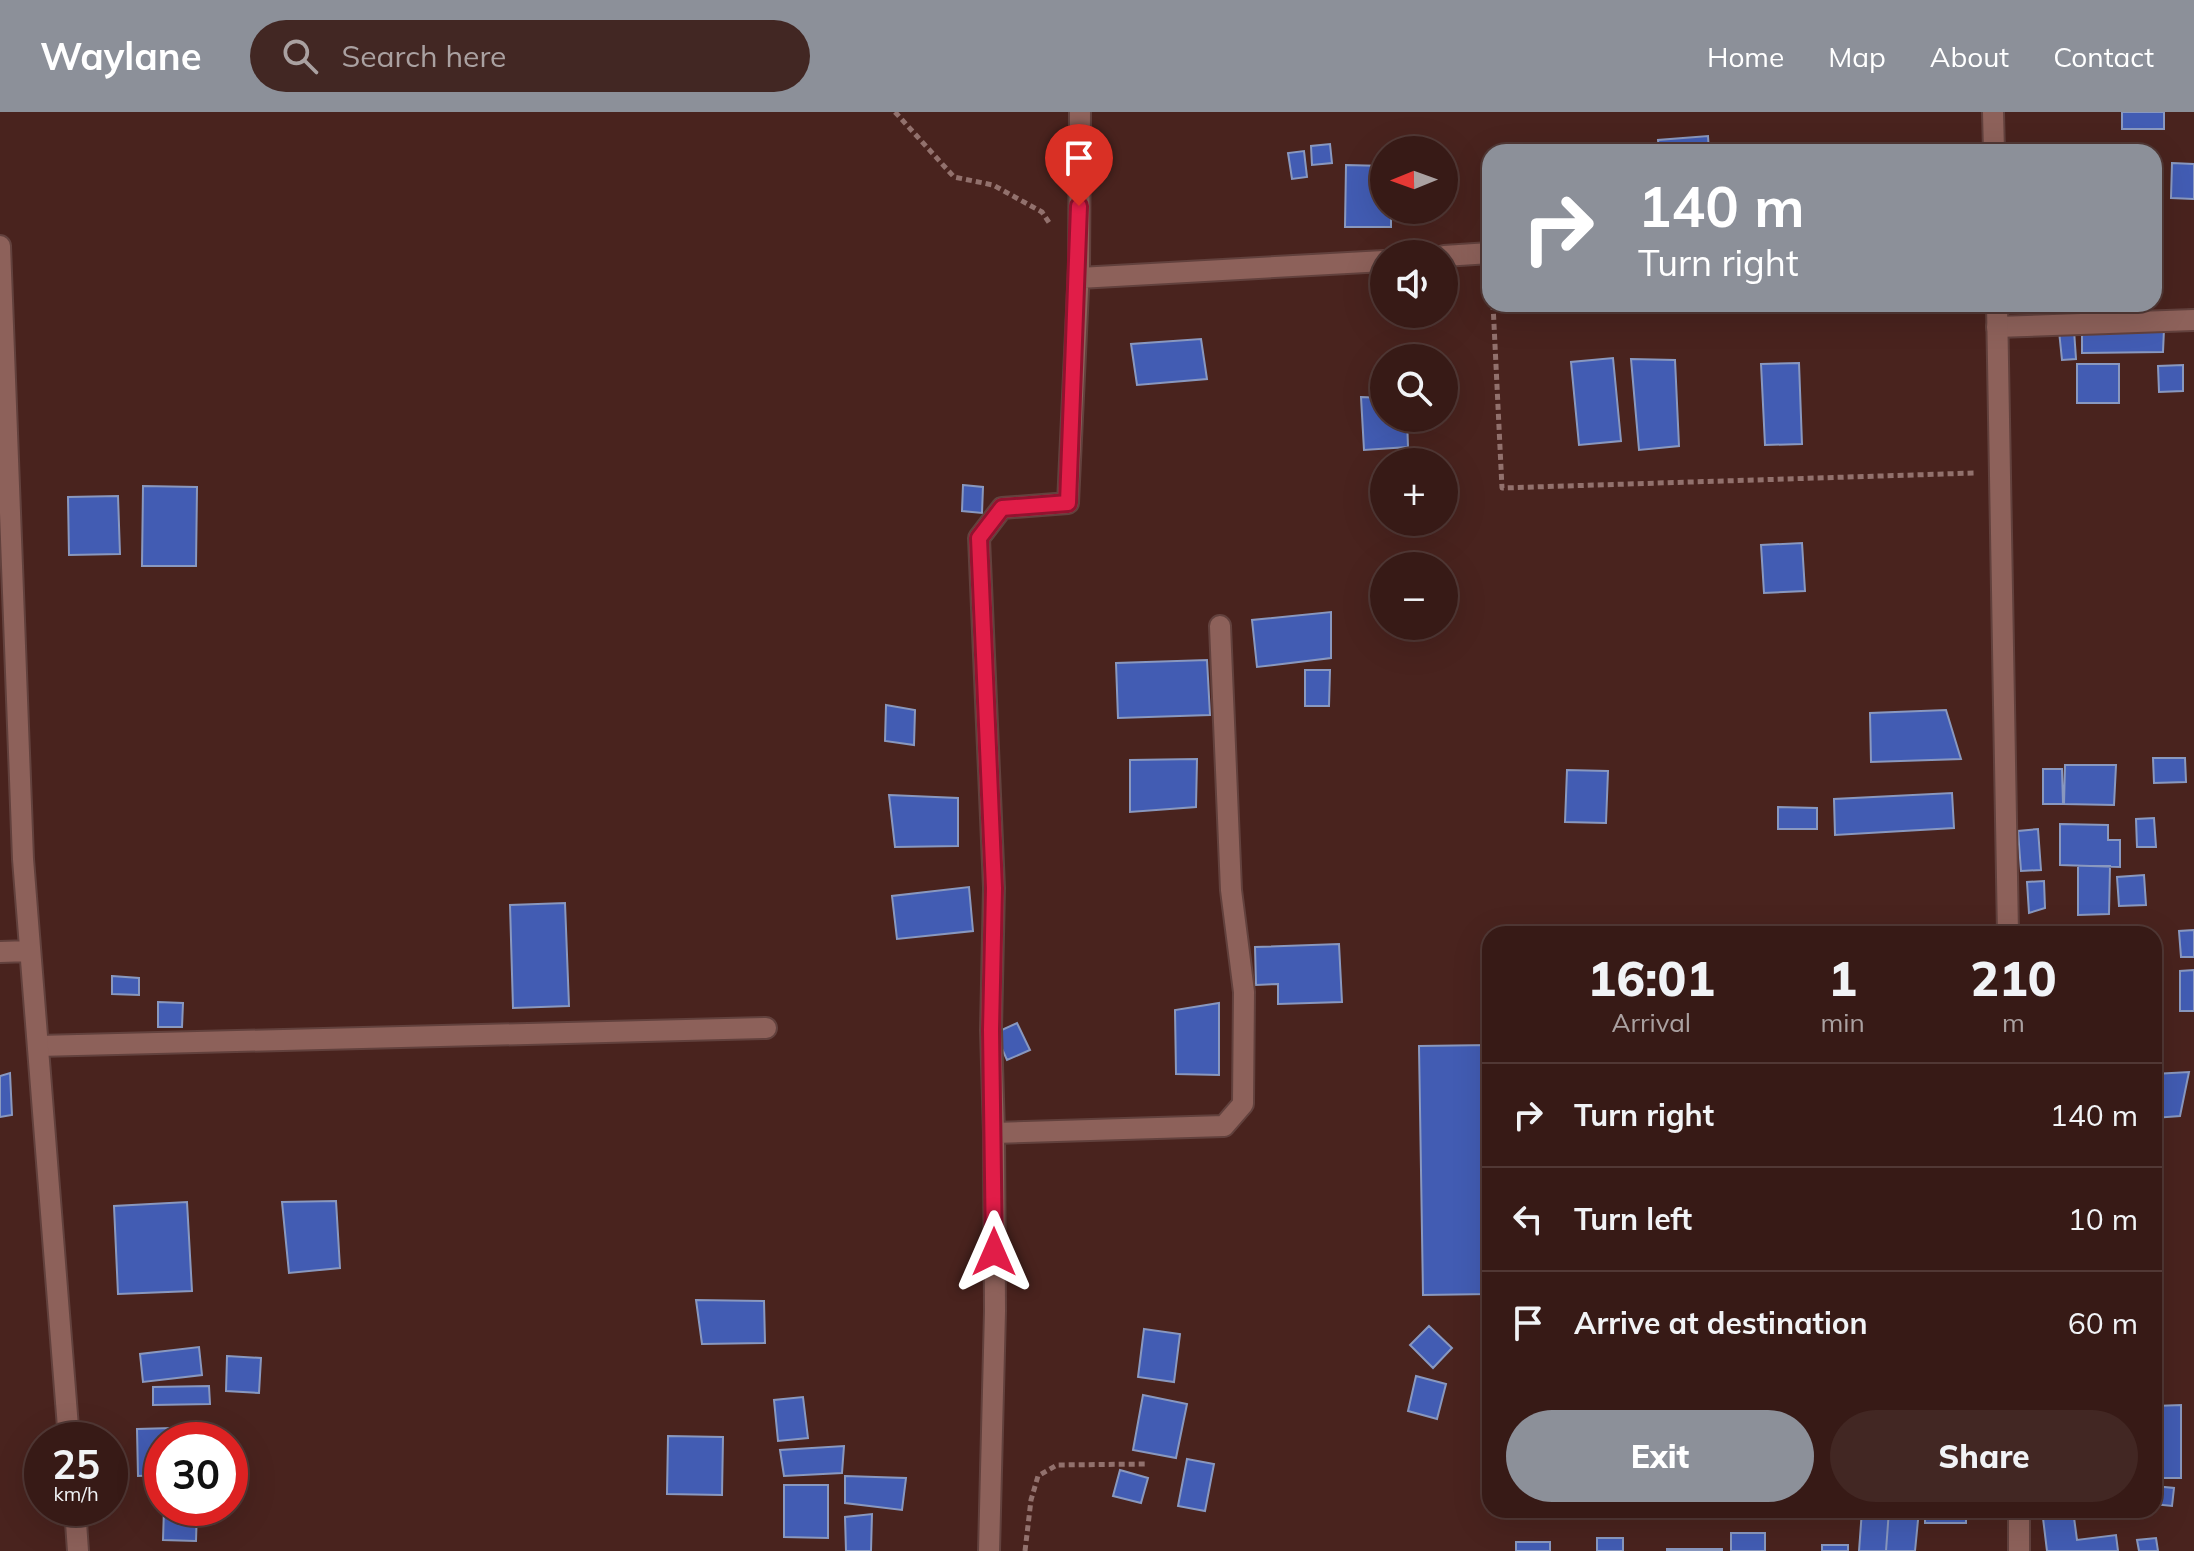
<!DOCTYPE html>
<meta charset="utf-8">
<style>
:root{--surface:#371a16;--page:#422723;--text:#f1f3f6;--muted:#aaa1a1;--line:#513835;--accent:#8c9099}
body{margin:0;font-family:Mulish,sans-serif;background:var(--page);color:var(--text);height:100vh;display:flex;flex-direction:column;font-size:30px;white-space:nowrap}
*{box-sizing:border-box;margin:0}
p{font-size:26px;color:var(--muted)}
.icon{flex:none;width:44px;height:44px;fill:none;stroke:currentColor;stroke-width:2;stroke-linecap:round;stroke-linejoin:round}
.map{position:relative;flex:1;overflow:hidden}
.side{position:absolute;left:1482px;top:814px;width:680px;height:592px;display:flex;flex-direction:column;background:var(--surface);border-radius:24px;box-shadow:0 8px 32px #0002,0 0 0 2px var(--line)}
.side>*{flex:none}
.hud{position:absolute;left:1482px;top:32px;width:680px;height:168px;border-radius:24px;box-shadow:0 8px 32px #0002,0 0 0 2px var(--line);background:#8c9099;color:#fff;overflow:hidden}
.needle{width:52px;rotate:269deg}
.fabs{position:absolute;left:1370px;top:24px;display:grid;gap:16px}
.fabs a{display:grid;place-items:center;width:88px;height:88px;border-radius:50%;background:var(--surface);box-shadow:0 8px 32px #0002,0 0 0 2px var(--line);font-size:40px}
.speed{position:absolute;left:24px;top:1310px;display:flex;gap:16px;font-size:40px;font-weight:700;text-align:center}
.speed>*{display:grid;place-content:center;width:104px;height:104px;border-radius:50%;background:var(--surface);box-shadow:0 8px 32px #0002,0 0 0 2px var(--line);line-height:1}
.speed small{font-size:20px;font-weight:400}
.speed .limit{border:12px solid #d22;background:#fff;color:#111}
.pin{position:absolute;display:grid;place-items:center;width:68px;height:68px;color:#fff;margin:-82px -34px;border-radius:50% 50% 50% 0;rotate:-45deg;box-shadow:0 0 8px #0007}
.pin .icon{rotate:45deg}
.me{position:absolute;width:88px;margin:-44px;rotate:0deg;stroke-linejoin:round;filter:drop-shadow(0 0 6px #0008)}
.turn{display:flex;align-items:center;gap:28px;height:168px;padding:0 24px;font-size:36px}
.turn .icon{width:104px;height:104px;stroke-width:2.5}
.turn b{display:block;font-size:56px;line-height:68px}
.eta{display:flex;justify-content:space-evenly;align-items:center;height:136px;text-align:center}
.eta b{font-size:48px;font-weight:800;line-height:56px}
.action{display:flex;gap:16px;margin-top:auto;padding:16px 24px}
.action a{flex:1;height:92px;border-radius:48px;background:var(--accent);color:#fff;font-size:32px;font-weight:800;line-height:92px;text-align:center}
.action a+a{background:var(--page);color:var(--text)}
ul{padding:0;list-style:none}
li{display:flex;align-items:center;gap:24px;height:104px;padding:0 24px;border-top:2px solid var(--line)}
li div{flex:1}
li b{display:block;font-size:30px}
li em{font-style:normal}
header{display:flex;align-items:center;gap:48px;box-sizing:border-box;height:112px;padding:0 40px;background:var(--accent);color:#fff}
header strong{font-size:38px}
nav{display:flex;gap:44px;margin-inline-start:auto;font-size:28px}
.search{width:560px;height:72px;background:var(--page);display:flex;align-items:center;gap:20px;box-sizing:border-box;padding:0 28px;border-radius:44px;color:var(--muted);font-size:30px}
.map>svg:first-child{display:block}
.building{fill:#425cb3;stroke:#8998bf;stroke-width:2}
.lines{fill:none;stroke-linecap:round;stroke-linejoin:round}
.lane-casing{stroke:#62413d;stroke-width:24}
.street-casing{stroke:#62413d;stroke-width:24}
.path{stroke:#92716d;stroke-width:5;stroke-dasharray:6 4;stroke-linecap:butt}
.lane{stroke:#8d615a;stroke-width:20}
.street{stroke:#8d615a;stroke-width:20}
.route-casing{stroke:#92132f;stroke-width:20}
.route{stroke:#e11d48;stroke-width:14}
</style>
<header>
<strong>Waylane</strong>
<div class="search"><svg class="icon" aria-label="search" viewBox="0 0 24 24"><circle cx="10" cy="10" r="6"/><path d="M15 15l6 6"/></svg>Search here</div>
<nav><a>Home</a><a>Map</a><a>About</a><a>Contact</a></nav>
</header>
<div class="map">
<svg width="2194" height="1439" viewBox="0 0 2194 1439">
<rect width="100%" height="100%" fill="#49231e"/>
<path class="building" d="M2122,0H2164V17H2122Z
M1708,24L1709,40H1659L1658,28Z
M1330,32L1332,51L1312,53L1311,34Z
M1304,39L1307,65L1292,67L1288,41Z
M2172,51L2194,52V87L2171,86Z
M1346,53L1384,54V98H1391V115H1345Z
M2082,215L2164,217L2163,240L2082,241Z
M2074,218L2076,247L2062,248L2059,219Z
M1201,227L1207,267L1137,273L1131,232Z
M1613,246L1621,329L1579,333L1571,250Z
M1631,247L1675,248L1679,334L1639,338Z
M1799,251L1802,332L1765,333L1761,252Z
M2077,252H2119V291H2077Z
M2183,253V279L2159,280L2158,254Z
M1361,285L1384,286V306H1407L1408,335L1364,338Z
M963,373L983,375L982,401L962,399Z
M143,374L197,375L196,454H142Z
M118,384L120,442L69,443L68,385Z
M1802,431L1805,479L1764,481L1761,433Z
M1331,500V546L1257,555L1252,508Z
M1207,548L1210,603L1118,606L1116,551Z
M1305,558H1330L1329,594H1305Z
M886,593L915,598L914,633L885,629Z
M1946,598L1961,647L1871,650L1870,601Z
M2153,646H2185L2186,670L2154,671Z
M1197,647L1196,695L1130,700V648Z
M2065,653H2116L2114,693L2064,692Z
M2043,657H2062L2063,692H2043Z
M1567,658L1608,659L1606,711L1565,710Z
M1952,681L1954,716L1835,723L1834,687Z
M889,683L958,686V734L895,735Z
M1778,695L1817,696V717H1778Z
M2154,706L2156,735H2137L2136,707Z
M2060,712L2108,713V728H2120V755L2060,753Z
M2038,717L2041,758L2021,759L2018,719Z
M2078,754H2110L2109,802L2078,803Z
M2144,763L2146,793L2119,794L2117,765Z
M2044,769L2045,796L2029,801L2027,770Z
M969,775L973,819L897,827L892,784Z
M565,791L569,894L513,896L510,793Z
M2194,818V845H2181L2179,819Z
M1339,832L1342,890L1278,892V872L1256,873L1255,835Z
M2194,858V899H2180V859Z
M112,864L139,866V883L112,882Z
M158,890L183,891L182,915H158Z
M1219,891V963L1176,962L1175,898Z
M1017,911L1030,938L1007,948L995,921Z
M1490,933V1182L1423,1183L1419,934Z
M2189,960L2180,1004L2154,1006V962Z
M10,961L12,1003L0,1005V964Z
M336,1089L340,1156L289,1161L282,1090Z
M187,1090L192,1179L118,1182L114,1094Z
M696,1188L764,1189L765,1231L702,1232Z
M1429,1214L1452,1236L1433,1256L1410,1233Z
M1144,1217L1180,1222L1174,1270L1138,1265Z
M199,1235L202,1263L143,1270L140,1242Z
M227,1244L261,1246L259,1281L226,1279Z
M1416,1264L1446,1272L1437,1307L1408,1299Z
M209,1274L210,1292L153,1293V1275Z
M1143,1283L1187,1292L1176,1346L1133,1338Z
M803,1285L808,1326L778,1329L774,1288Z
M2181,1293V1366H2154L2155,1294Z
M172,1316L173,1328H162V1363L138,1364L137,1317Z
M668,1324L723,1325L722,1383L667,1382Z
M844,1334L842,1361L784,1364L780,1338Z
M1187,1347L1214,1352L1205,1399L1178,1394Z
M1120,1358L1148,1366L1141,1391L1113,1384Z
M845,1364L906,1366L902,1398L845,1391Z
M784,1373H828V1426L784,1425Z
M2154,1374L2174,1376L2172,1394L2154,1392Z
M164,1396H197L196,1429L163,1428Z
M1862,1398H1889L1886,1439H1859Z
M1889,1398H1919L1915,1439H1886Z
M1925,1398H1966V1411H1925Z
M2042,1398H2073L2077,1428L2116,1423L2118,1439H2047Z
M872,1402L871,1439H846L845,1405Z
M1731,1421H1765V1439H1731Z
M1597,1426H1623V1439H1597Z
M2156,1426L2158,1439H2139L2137,1428Z
M1516,1430H1550V1439H1516Z
M1822,1433H1848V1439H1822Z
M1667,1437H1722V1439H1667Z"/>
<g class="lines">
<defs>
<path id="lane" d="M1997,215L2194,208
M38,934L766,916"/>
<path id="street" d="M1993,0L1994,40
M0,134L23,747L69,1328
M1444,144L1490,141
M1079,166L1384,149
M1997,192L2008,822
M0,840L30,839
M994,1021L1224,1014L1243,992L1244,880L1231,778L1220,514
M75,1396L78,1439
M2019,1398V1439
M989,1439L995,1199L994,1021L991,918L994,776L979,426L1002,396L1068,391L1079,156L1080,0"/>
</defs>
<use href="#lane" class="lane-casing"/>
<use href="#street" class="street-casing"/>
<path class="path" d="M895,0L954,65L993,73L1042,100L1050,112
M1493,192L1502,376L1975,361
M1025,1439L1031,1388L1038,1364L1057,1353L1147,1352"/>
<use href="#lane" class="lane"/>
<use href="#street" class="street"/>
</g>
<g class="lines">
<defs>
<path id="route" d="M994,1140L991,918L994,776L979,426L1002,396L1068,391L1079,94"/>
</defs>
<use href="#route" class="route-casing"/>
<use href="#route" class="route"/>
</g>
</svg>
<div class="fabs">
<a><svg class="needle" viewBox="-14 -14 28 28"><path d="M0-13l5 13h-10z" fill="#e53935"/><path d="M0 13l5-13h-10z" fill="#aaa1a1"/></svg></a>
<a><svg class="icon" aria-label="sound" viewBox="0 0 24 24"><path d="M4 9h4l5-4v14l-5-4H4zM17 9q2 3 0 6"/></svg></a>
<a><svg class="icon" aria-label="search" viewBox="0 0 24 24"><circle cx="10" cy="10" r="6"/><path d="M15 15l6 6"/></svg></a>
<a>+</a>
<a>−</a>
</div>
<div class="speed"><div>25<small>km/h</small></div><div class="limit">30</div></div>
<div class="pin" style="left:1079px;top:94px;background:#d93025"><svg class="icon" aria-label="arrive" viewBox="0 0 24 24"><path d="M6 21V4h12l-3 4 3 4H6"/></svg></div>
<svg class="me" style="left:994px;top:1140px" viewBox="-20 -20 40 40"><path d="M0-17L14 15 0 8-14 15z" fill="#e11d48" stroke="#fff" stroke-width="4"/></svg>
<div class="hud">
<div class="turn"><svg class="icon" aria-label="right" viewBox="0 0 24 24"><path d="M7 20v-9h11M14 6l5 5-5 5"/></svg><div><b>140 m</b>Turn right</div></div>
</div>
<section class="side">
<div class="eta">
<div><b>16:01</b><p>Arrival</p></div>
<div><b>1</b><p>min</p></div>
<div><b>210</b><p>m</p></div>
</div>
<ul>
<li><svg class="icon" aria-label="right" viewBox="0 0 24 24"><path d="M7 20v-9h11M14 6l5 5-5 5"/></svg><div><b>Turn right</b></div><em>140 m</em></li>
<li><svg class="icon" aria-label="left" viewBox="0 0 24 24"><path d="M17 20v-9H6M10 6l-5 5 5 5"/></svg><div><b>Turn left</b></div><em>10 m</em></li>
<li><svg class="icon" aria-label="arrive" viewBox="0 0 24 24"><path d="M6 21V4h12l-3 4 3 4H6"/></svg><div><b>Arrive at destination</b></div><em>60 m</em></li>
</ul>
<div class="action"><a>Exit</a><a>Share</a></div>
</section>
</div>
